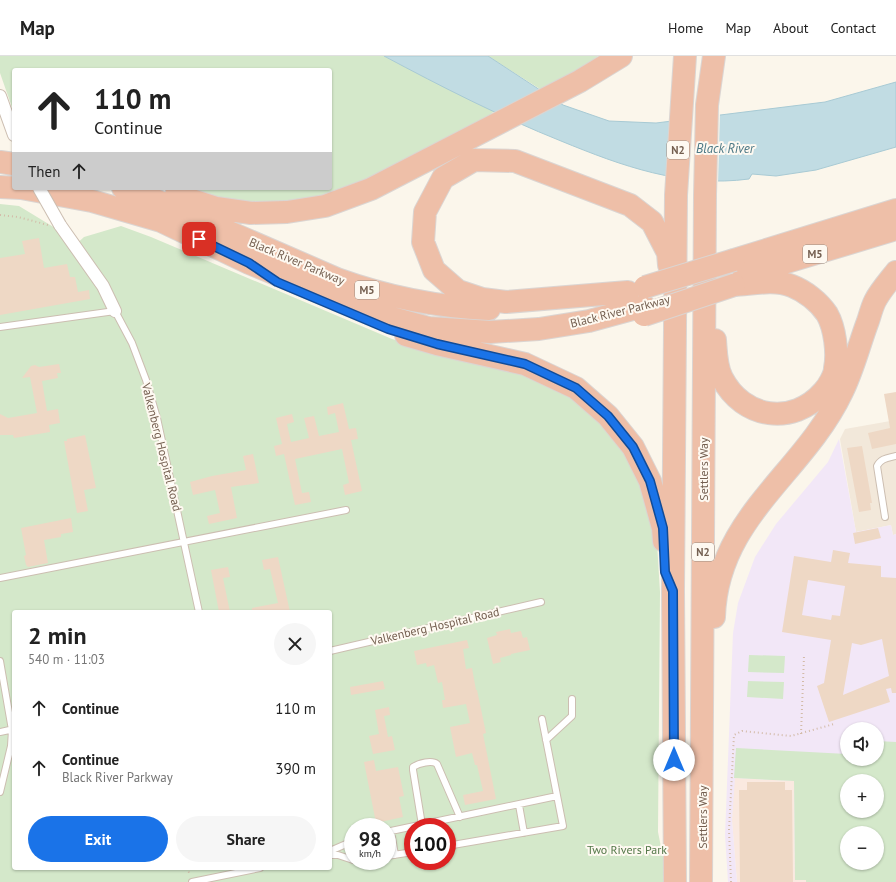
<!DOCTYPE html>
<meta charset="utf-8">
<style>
:root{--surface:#fff;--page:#f6f6f6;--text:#222;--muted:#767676;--line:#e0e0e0;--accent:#1a73e8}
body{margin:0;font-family:"PT Sans",sans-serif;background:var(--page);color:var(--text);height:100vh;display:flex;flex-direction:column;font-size:15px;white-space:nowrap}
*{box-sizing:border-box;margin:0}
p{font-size:13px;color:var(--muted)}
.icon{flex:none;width:22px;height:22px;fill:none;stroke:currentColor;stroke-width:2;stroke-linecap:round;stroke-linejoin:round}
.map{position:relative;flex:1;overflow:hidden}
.panel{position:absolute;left:12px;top:554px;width:320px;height:260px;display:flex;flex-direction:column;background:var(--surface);border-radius:4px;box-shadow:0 1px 3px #0004}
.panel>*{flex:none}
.banner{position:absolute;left:12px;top:12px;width:320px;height:122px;border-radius:4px;box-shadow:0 1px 3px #0004;background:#fff;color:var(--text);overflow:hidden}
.buttons{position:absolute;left:840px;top:666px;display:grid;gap:8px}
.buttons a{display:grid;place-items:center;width:44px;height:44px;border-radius:50%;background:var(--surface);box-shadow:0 1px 3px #0004;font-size:20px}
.speed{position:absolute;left:344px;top:762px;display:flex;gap:8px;font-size:20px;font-weight:700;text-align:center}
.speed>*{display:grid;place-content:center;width:52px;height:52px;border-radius:50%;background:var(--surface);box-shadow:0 1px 3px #0004;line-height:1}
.speed small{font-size:10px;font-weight:400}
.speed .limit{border:6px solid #d22;background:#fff;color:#111}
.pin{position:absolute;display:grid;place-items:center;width:34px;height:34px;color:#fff;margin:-17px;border-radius:8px;box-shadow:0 2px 6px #0006}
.me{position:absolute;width:44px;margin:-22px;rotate:0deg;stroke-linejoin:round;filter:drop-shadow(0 0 3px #0008)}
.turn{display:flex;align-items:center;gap:14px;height:84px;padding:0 16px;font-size:18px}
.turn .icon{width:52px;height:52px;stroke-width:2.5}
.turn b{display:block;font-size:28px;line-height:34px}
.then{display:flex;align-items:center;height:38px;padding:0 16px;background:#0003;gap:8px;font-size:15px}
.round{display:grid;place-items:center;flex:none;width:42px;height:42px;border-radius:21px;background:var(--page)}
.overview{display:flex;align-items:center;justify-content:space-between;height:68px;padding:0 16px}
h1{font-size:24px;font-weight:700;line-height:30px}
.primary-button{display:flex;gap:8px;margin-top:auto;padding:8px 16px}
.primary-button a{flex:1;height:46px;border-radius:24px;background:var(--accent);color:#fff;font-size:16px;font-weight:700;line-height:46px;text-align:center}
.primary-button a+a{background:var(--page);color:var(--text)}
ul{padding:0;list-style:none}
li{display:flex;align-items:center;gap:12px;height:60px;padding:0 16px}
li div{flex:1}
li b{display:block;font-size:15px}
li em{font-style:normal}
header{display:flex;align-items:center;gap:24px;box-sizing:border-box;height:56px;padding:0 20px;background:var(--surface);border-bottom:1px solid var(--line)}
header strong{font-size:19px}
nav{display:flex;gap:22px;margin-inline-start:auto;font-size:14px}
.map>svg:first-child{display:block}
.residential{fill:#f2e8da}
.commercial{fill:#fae9e0}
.education{fill:#f2e7f7;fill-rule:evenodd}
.green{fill:#d4e8ca;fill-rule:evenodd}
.water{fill:#c1dce3;stroke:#a8cad4}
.pier{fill:#fbf6eb}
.building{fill:#eed8c5;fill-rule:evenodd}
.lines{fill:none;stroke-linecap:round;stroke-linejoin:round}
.lane-casing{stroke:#ccbeb1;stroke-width:8}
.street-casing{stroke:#ccbeb1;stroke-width:14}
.highway-casing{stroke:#dbd5d2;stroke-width:24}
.path{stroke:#d3bba8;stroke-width:2;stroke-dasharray:1 3;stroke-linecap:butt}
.lane{stroke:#fff;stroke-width:6}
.street{stroke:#fff;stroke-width:12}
.highway{stroke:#eebfa8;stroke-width:22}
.street-bridge-casing{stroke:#ccbeb1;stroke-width:14;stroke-linecap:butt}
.highway-bridge-casing{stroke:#dbd5d2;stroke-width:24;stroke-linecap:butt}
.street-bridge{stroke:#fff;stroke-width:12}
.highway-bridge{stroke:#eebfa8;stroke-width:22}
.route-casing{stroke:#114b97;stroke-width:10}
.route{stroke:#1a73e8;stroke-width:7}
.labels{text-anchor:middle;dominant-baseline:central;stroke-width:4;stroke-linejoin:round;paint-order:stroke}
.shield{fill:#fef9f1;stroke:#9d8d80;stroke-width:1}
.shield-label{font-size:11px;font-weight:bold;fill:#745f50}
.street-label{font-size:12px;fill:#745f50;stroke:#fef9f1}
.park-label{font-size:12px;fill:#547849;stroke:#fef9f1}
.water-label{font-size:13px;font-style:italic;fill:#4c7885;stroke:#fef9f1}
</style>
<header>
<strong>Map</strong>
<nav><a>Home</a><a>Map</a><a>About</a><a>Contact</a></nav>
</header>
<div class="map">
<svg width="896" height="826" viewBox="0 0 896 826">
<rect width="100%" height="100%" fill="#fbf6eb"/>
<path class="residential" d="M896,364V478L893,479L891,469L856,476L840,383L845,373Z"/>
<path class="commercial" d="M734,722L794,725L795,824H806V826H737L732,764Z"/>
<path class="education" d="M839,383L856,476L891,469L893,479L896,478V826H806V824H795L794,725L735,722L732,764L737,826H728L725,779L733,577L738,547L755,501L776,468L828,406ZM847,673H877V703H847ZM847,725H877V755H847ZM847,777H877V807H847Z"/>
<path class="green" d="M0,0H384L494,55L482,68L347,136L273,149L216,143L180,132H330V14H14V57L0,17Z
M488,0H598L573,20L540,33Z
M0,148L19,150L60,175L72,192L84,181L121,170L151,181L392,283L413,289L494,308L566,334L606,368L640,421L657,487L660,536L658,776L668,826H0ZM14,556H330V812H14ZM353,771H387V805H353ZM413,771H447V805H413Z
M749,599L785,600L784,617L748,616Z
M748,625L784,626L783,643L747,641Z
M877,685L896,686V826H806V824H795L794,725L734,722L736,692L847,698V703H877ZM847,725H877V755H847ZM847,777H877V807H847Z"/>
<path class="water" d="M384,0H488L563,49L609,65L656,67L825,46L896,26V91L816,114L776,120L752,118L749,123C682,132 622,110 561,85C501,61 442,31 384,0Z"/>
<path class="pier" d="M720,56L718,128L675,124L671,63Z"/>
<path class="building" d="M39,182L44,212L67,208L70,221H75L78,236L89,234L90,243L0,259V202L25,198L22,185Z
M59,308L61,317H57L58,322L42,325L47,355L58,353L60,367L49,369L50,376L14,382L13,379H0V358L8,362L37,357L30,321L22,322L31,310L35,309L39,311Z
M896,336V388L872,393L868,377L890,372L884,338Z
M343,347L349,373L356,372L358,383L351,384L362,435L345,439L343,429L349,427L342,393L295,403L302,437L309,436L311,446L295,449L284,398L276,400L274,390L282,388L276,362L292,358L294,366L287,368L291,386L309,382L304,362L314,360L319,380L339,376L335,357L328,359L327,351Z
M85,379L96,432L84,434L88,455L77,457L64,385H67V383Z
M862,390L872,447H870L871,454L859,456L847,392Z
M253,398L259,427L231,431L237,462L209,468L207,460L220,457L215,434L193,439L190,426L212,420L246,414L243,400Z
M71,462L73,476L61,478V481L44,484L48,507L28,511L26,509L24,500L26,499L21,472Z
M878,472L881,482L855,488L853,477Z
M833,494L850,497L848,507L881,510V521L896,522V637H892L891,632L886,633L890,646L829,666L817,630L824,627L831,584L782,576L794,500L831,506ZM808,524L845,530L840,560L832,559L831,564L802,559ZM882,583L889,620L843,639L852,587L861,589Z
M278,501L290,556H252V552L278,547L270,513L264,514L262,504Z
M228,511L230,521L223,522L230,556H219L211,514Z
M510,573L511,577L521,575L523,582L527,581L530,594L511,598V599L500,602L501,606L493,608L487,582L497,579L496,576Z
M467,584L469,592L463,593L466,613L472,612L476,634H477L486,677L483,678L496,743L465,749L463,739L483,735L477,709H475L472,697L456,701L450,671L470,667L466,648L443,652L442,644H445L442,626L438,627L434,609L427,611L426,607L417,609L414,595Z
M383,625L385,633L351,639L350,631Z
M389,651L390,659L384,660L388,681L392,680L395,694L373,698L369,680L379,678L375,654Z
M374,704L376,715L398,711L404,740L399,741L403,761L376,767L364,706Z
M747,726H785V734H792L793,826H740L739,734H747Z"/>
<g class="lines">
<defs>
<path id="lane" d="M0,271L115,255L132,287L146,324L157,362L199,556
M885,461L877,410C881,402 888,402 896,400
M0,522L346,454
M330,595L541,546
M0,605L12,674L11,690L0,736
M0,676L14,673
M546,684L572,660V643
M519,749L524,777
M422,769L413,714V711C419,707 432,704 437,708L460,761
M447,790L563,770L542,663
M330,795L353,785
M330,799H338L353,804
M395,799L391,775L557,740
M387,800L413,796
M192,826L260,812"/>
<path id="street" d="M0,40L14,79
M60,169L103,230L115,255"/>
<path id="highway" d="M0,106L14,108
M0,131L21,132L92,145L161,165L249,207L327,239L374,257L429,272L490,276L539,273L589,265L644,250
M123,132L137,136L337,223C387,241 437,251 489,253
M176,139L216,152L251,157L287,156L325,150L371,133L580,25L621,0
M734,204L896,154
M744,219L896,173
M628,236L506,246L482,243L458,235L434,214L423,186L425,156L443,122L474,104L515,105L630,149L652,166L668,197L669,209
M406,279L437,288L525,308L576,332L608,360L633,391L650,425L663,472L664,485
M715,284C716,296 716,311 722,322C743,363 793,370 823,336C828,331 835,319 835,312C838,297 835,272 827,258C819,246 805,235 792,230C774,223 753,228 734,229
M714,561C717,461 803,418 842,336C853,314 859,289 868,265C870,259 872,251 875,245C880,235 889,225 896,216
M675,826L673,535L676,139L685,0
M701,826L705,139L707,49L714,0"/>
</defs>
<use href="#lane" class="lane-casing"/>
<use href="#street" class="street-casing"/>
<use href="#highway" class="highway-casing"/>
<path class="path" d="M0,159L18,161L48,169
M801,678L804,600
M187,812L190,819
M731,826L729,774L734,679L742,675L791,680L834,668"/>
<use href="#lane" class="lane"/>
<use href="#street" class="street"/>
<use href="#highway" class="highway"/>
<defs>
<path id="street-bridge" d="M39,132L60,169"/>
<path id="highway-bridge" d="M645,231L734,204
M644,259L734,229"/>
</defs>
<use href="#street-bridge" class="street-bridge-casing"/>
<use href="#highway-bridge" class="highway-bridge-casing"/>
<use href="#street-bridge" class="street-bridge"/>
<use href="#highway-bridge" class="highway-bridge"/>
</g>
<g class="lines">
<defs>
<path id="route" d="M199,183L249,207L277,226L388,273L437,288L525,308L576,332L608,360L633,391L650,425L663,472L665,516L673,535L674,704"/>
</defs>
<use href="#route" class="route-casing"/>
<use href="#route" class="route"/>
</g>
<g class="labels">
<g class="shield">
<rect x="667" y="85" width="22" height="18" rx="3"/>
<rect x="803" y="189" width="24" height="18" rx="3"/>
<rect x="355" y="225" width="24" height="18" rx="3"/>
<rect x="692" y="487" width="22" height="18" rx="3"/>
</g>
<g class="shield-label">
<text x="678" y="94">N2</text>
<text x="815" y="198">M5</text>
<text x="367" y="234">M5</text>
<text x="703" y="496">N2</text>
</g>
<g class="street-label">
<text transform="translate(297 205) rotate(23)">Black River Parkway</text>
<text transform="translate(620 255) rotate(-14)">Black River Parkway</text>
<text transform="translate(162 391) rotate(76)">Valkenberg Hospital Road</text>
<text transform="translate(703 413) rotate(-90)">Settlers Way</text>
<text transform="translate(435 570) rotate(-13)">Valkenberg Hospital Road</text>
<text transform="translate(702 761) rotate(-90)">Settlers Way</text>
</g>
<g class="park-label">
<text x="627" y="793">Two Rivers Park</text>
</g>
<g class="water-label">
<text x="725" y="92">Black River</text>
</g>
</g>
</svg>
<div class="buttons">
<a><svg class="icon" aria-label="sound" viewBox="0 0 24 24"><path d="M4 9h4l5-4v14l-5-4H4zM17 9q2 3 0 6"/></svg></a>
<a>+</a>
<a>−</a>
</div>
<div class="speed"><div>98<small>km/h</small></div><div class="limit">100</div></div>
<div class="pin" style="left:199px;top:183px;background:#d93025"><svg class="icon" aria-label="arrive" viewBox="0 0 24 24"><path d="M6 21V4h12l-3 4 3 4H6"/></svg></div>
<svg class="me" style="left:674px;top:704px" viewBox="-20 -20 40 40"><circle r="19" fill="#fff"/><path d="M0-13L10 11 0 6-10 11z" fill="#1a73e8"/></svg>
<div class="banner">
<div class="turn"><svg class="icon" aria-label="ahead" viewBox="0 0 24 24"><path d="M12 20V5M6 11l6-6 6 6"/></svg><div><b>110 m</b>Continue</div></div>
<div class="then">Then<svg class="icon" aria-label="ahead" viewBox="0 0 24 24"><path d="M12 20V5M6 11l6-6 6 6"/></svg></div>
</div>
<section class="panel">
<div class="overview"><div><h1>2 min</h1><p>540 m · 11:03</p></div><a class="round"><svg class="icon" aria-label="close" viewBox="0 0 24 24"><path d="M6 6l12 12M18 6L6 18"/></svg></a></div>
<ul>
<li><svg class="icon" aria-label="ahead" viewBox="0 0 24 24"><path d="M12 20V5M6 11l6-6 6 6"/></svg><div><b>Continue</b></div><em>110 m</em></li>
<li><svg class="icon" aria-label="ahead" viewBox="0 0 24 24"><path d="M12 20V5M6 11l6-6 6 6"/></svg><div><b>Continue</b><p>Black River Parkway</p></div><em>390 m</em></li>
</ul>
<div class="primary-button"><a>Exit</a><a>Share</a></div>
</section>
</div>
